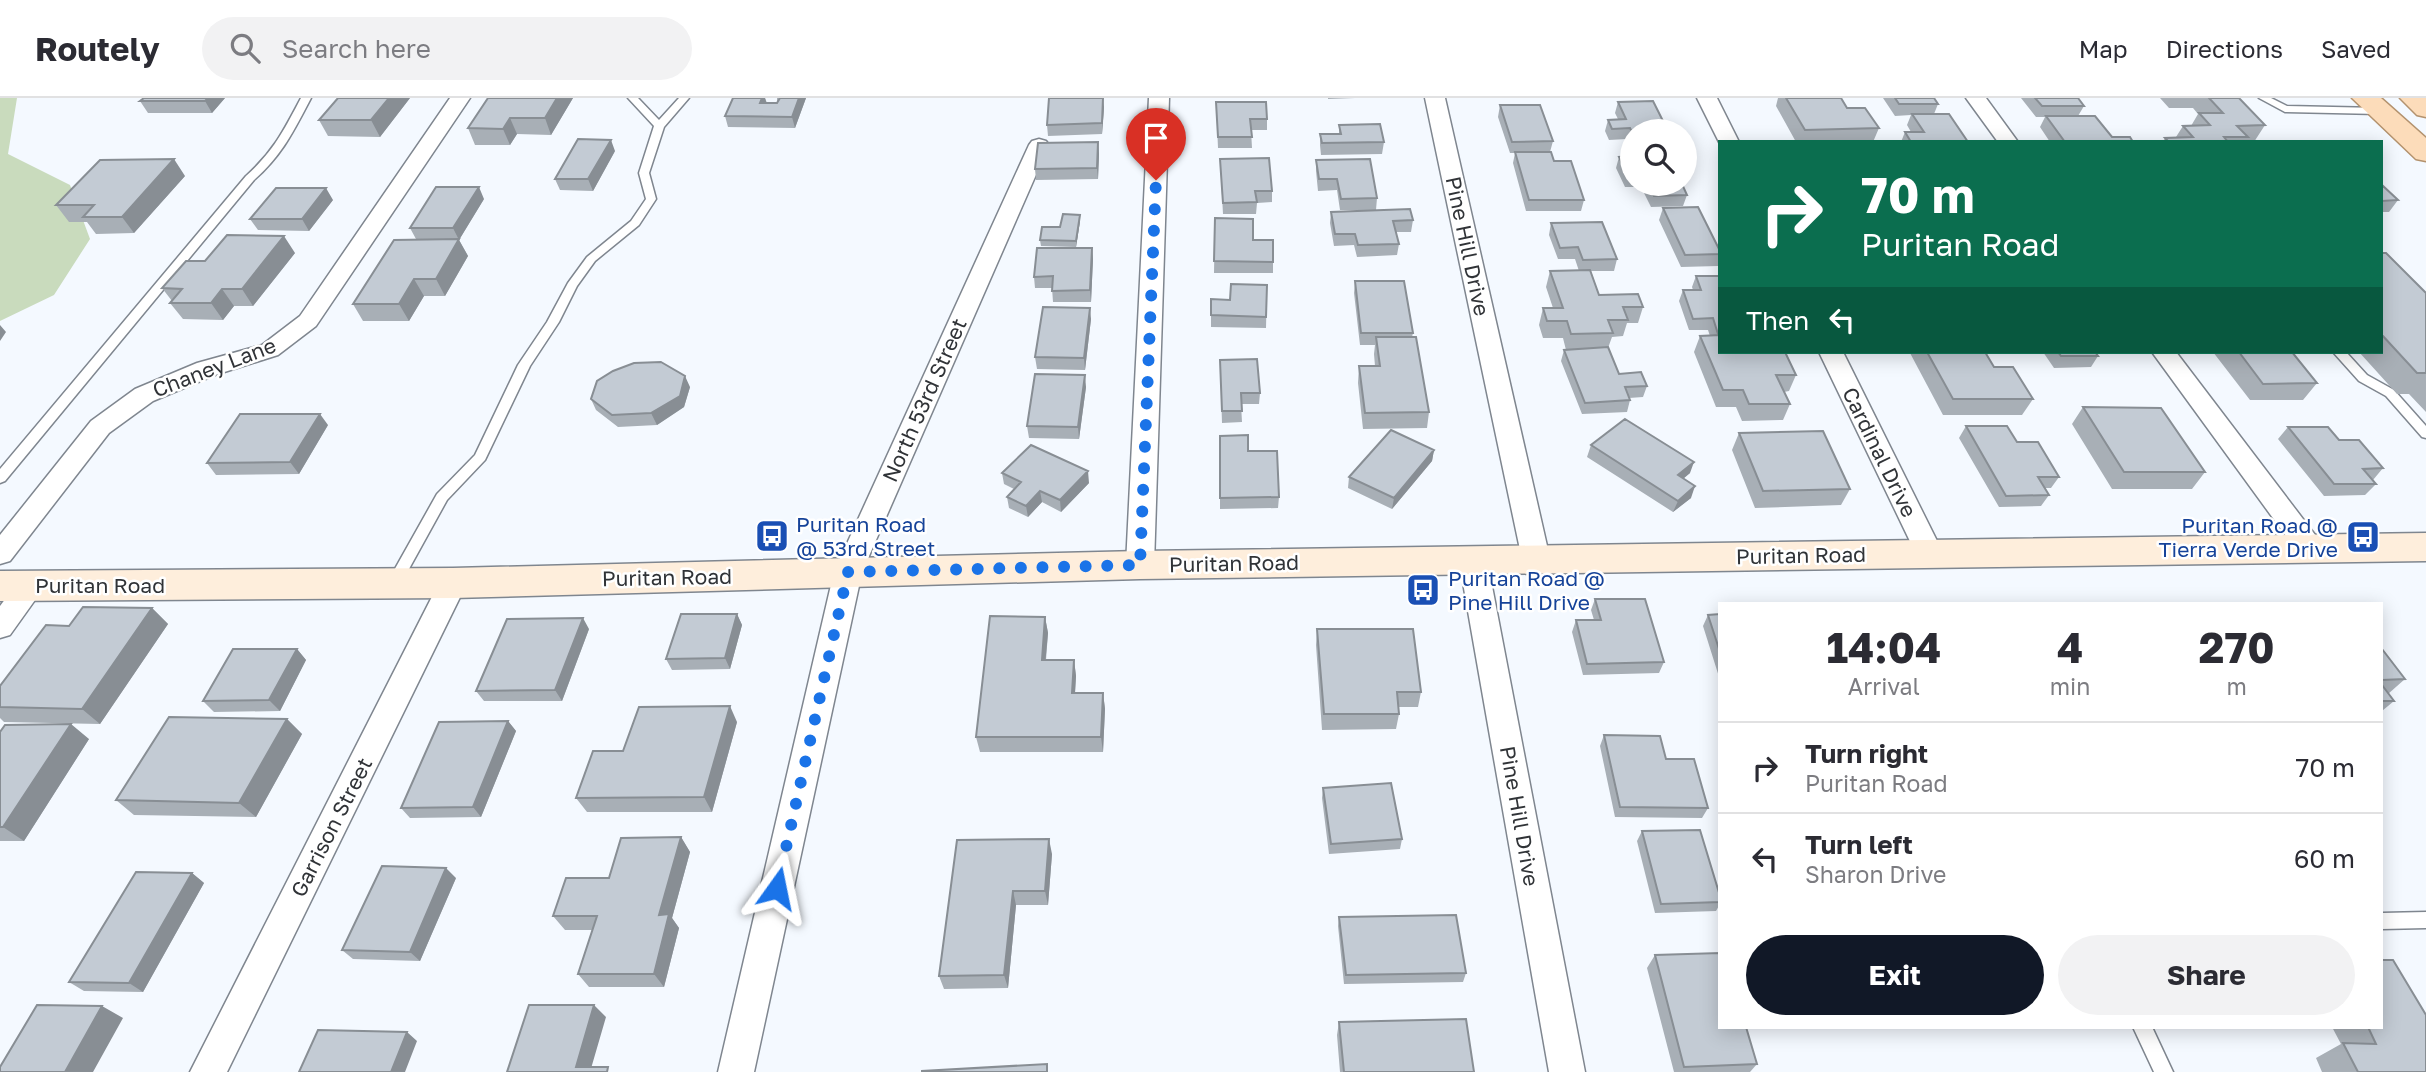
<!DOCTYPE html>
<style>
:root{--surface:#fff;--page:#f2f2f3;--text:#2b2b33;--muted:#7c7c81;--line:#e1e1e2;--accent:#111827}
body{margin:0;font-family:"Golos Text",sans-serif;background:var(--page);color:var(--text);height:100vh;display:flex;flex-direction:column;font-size:26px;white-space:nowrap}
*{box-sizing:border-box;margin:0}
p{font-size:23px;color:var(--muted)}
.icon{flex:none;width:38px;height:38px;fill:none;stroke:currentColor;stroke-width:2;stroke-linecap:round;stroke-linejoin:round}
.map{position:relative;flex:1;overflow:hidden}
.drawer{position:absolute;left:1718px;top:504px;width:665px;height:427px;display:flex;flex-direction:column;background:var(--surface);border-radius:0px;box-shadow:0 4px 18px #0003}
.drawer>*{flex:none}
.hud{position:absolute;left:1718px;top:42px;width:665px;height:214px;border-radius:0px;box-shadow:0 4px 18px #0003;background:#0b6e4f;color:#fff;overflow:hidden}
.fabs{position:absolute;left:1620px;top:21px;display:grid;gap:14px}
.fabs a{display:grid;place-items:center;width:77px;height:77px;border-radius:50%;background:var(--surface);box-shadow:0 4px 18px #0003;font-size:35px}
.pin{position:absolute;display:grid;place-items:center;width:60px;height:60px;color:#fff;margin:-72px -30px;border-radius:50% 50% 50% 0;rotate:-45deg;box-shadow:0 0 7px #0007}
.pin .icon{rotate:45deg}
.me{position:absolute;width:77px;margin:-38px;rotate:12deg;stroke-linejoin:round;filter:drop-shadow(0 0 5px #0008)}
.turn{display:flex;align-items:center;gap:24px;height:147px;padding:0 28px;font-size:32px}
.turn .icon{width:91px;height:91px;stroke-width:2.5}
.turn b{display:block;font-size:49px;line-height:60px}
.then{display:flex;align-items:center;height:66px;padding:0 28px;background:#0003;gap:14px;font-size:26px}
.eta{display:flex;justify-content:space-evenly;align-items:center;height:119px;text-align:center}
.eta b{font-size:42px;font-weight:700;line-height:49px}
.primary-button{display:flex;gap:14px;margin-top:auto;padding:14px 28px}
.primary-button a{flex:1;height:80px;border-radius:42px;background:var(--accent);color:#fff;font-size:28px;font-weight:700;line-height:80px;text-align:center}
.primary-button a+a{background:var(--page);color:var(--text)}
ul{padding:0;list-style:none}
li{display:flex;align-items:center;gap:21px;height:91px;padding:0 28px;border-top:2px solid var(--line)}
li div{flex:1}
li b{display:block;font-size:26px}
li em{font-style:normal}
header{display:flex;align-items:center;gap:42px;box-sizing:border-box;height:98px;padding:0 35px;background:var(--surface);border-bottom:2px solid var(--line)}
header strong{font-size:33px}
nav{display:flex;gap:38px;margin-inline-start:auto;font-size:24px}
.search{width:490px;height:63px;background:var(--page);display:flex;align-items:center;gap:18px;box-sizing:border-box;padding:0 24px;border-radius:38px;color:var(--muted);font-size:26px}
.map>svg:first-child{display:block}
.green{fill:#c9dbbd}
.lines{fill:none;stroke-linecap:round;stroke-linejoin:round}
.lane-casing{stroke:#7f868f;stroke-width:3}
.street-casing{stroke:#7f868f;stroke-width:3}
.secondary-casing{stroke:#7f868f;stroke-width:3}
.primary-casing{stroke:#b3926e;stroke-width:3}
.lane{fill:#fff;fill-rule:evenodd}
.street{fill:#fff;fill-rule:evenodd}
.secondary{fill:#feeedc;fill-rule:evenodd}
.primary{fill:#fcdcba;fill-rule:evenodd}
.wall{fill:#a8afb6}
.shaded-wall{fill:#888e94}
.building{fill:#c3cbd4;stroke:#888e94;stroke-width:2}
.route{stroke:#1a73e8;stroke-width:12;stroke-dasharray:0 21.6}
.labels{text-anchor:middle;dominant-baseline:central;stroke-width:5;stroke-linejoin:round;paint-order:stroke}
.street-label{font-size:21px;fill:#303337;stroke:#fff}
.transit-label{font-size:21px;fill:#164399;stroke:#fff;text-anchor:start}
</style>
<header>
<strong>Routely</strong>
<div class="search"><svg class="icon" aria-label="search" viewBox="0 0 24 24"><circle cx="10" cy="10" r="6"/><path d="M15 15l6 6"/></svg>Search here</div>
<nav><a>Map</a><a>Directions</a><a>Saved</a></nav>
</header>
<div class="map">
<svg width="2426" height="974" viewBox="0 0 2426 974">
<rect width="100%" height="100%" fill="#f4f9ff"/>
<path class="green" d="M0,0H17L8,56L70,87L90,141L54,197L0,223Z"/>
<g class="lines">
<defs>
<path id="lane" d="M301,0H311C293,34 283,56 254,82L5,383L0,385V371L246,78C274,53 284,32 301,0Z
M628,0H638L659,22L679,0H689L664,29L649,75L656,101L639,127L595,163L577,188L559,224L530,268L485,362L447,402L399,489H389L387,485L437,396L475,357L518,267L547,224L568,185L587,159L631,123L646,101L639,75L654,28Z
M2259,0H2271L2287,8L2379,10L2384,13L2379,16L2285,14Z
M2333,254H2346L2367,277L2394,292L2426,328V340L2422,339L2386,298L2359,283Z
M2426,814V830L2382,831V815Z
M2133,929H2152L2173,974H2154Z"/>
<path id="street" d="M450,0H470L316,228L278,257L215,277L153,303L109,335L10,463L0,466V437L91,323L135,291L197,265L262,247L300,218Z
M1149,0H1169L1154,467L1150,474L1140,477L1130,474L1126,467Z
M1425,0H1445L1550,461L1546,468L1536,471L1526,468L1522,461Z
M1697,0H1717L1739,44H1720V46Z
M1966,0H1986L2018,44H1998Z
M1039,41L1046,43L1049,47L862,474L754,974H718L834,474L1029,47L1032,43Z
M1819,254H1843L1943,455L1939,462L1929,465L1919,462Z
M2152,254H2176L2322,446L2326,453L2322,460L2312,463L2302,460Z
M1473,452L1483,455L1487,462L1585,974H1549L1459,462L1463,455Z
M453,474L463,477L467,485L227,974H190L439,485L443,477Z
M31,477L41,480L45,488L10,537L0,540V508L21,480Z"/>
<path id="secondary" d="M2426,435V463L1140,481L453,500L0,503V473L453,470L1140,453Z"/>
<path id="primary" d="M2352,0H2381L2426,40V63L2416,61Z
M2400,0H2426V19L2417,17Z"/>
</defs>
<use href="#lane" class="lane-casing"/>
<use href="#street" class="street-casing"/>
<use href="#secondary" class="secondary-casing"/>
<use href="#primary" class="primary-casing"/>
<use href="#lane" class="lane"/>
<use href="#street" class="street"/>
<use href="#secondary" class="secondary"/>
<use href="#primary" class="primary"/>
</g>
<path class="wall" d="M225,0L212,15H148L140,3Z
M410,0L380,39L328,38L319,22Z
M488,0H573L551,37L517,36L510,47H475L468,30Z
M733,0H765L767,5H777V0H806L795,30L728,29L725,18Z
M1328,0H1355L1328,1Z
M1778,0H1841L1847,10L1879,30L1873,44H1796L1776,8Z
M1883,0H1934L1938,6L1934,16L1968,44H1901L1905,34H1911L1907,27L1911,17L1895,18Z
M2021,0H2078L2084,8L2078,18L2112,39L2133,44H2050L2040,29L2045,19H2036Z
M2160,0H2239L2265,27L2254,44H2163L2165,40L2176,39L2183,28H2191L2198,16L2193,10H2169Z
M1216,4L1267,21V32H1251L1252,50H1218Z
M1618,4L1633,33V86H1682L1687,97L1683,108L1651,109L1641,89H1625L1616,70L1619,59H1628L1631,50L1627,41L1609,42L1605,33L1608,22L1618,21L1615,15Z
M1500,7L1553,43L1550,54L1554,63L1584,102L1581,113H1526L1513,65L1515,55H1510L1498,19Z
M1104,9L1102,36L1048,38L1047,27Z
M1339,27L1384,44L1382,56L1321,57L1320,47V36H1339Z
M1098,44L1099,56L1098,81L1036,82L1035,71Z
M615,53L593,93L560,92L555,81Z
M1685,59L1689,66L1685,78Z
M1220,61L1272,93V104L1257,105L1256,116H1223Z
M1316,62L1377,100L1376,112H1340L1337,92L1318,93L1316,73Z
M185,78L134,135L96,136L87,124H69L56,107Z
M2382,87L2398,102L2389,114H2382Z
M484,101L459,142L468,158L445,198H424L409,223H363L353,206L444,142L416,141L410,130Z
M333,102L309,133L258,132L250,121Z
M1663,110L1720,153V161L1718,168L1681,169L1659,122Z
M1331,114L1413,122L1411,134H1396L1399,146L1397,157L1357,159L1354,147L1334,148L1330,125Z
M1080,117V123L1076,149L1041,148L1040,142Z
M1215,120L1253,142L1273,164V175H1214Z
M1551,125L1617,161L1614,173H1591L1599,197L1643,209L1638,225H1627L1623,238L1612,239L1608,250L1619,276L1647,288L1643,299L1629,300L1630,302L1627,314L1582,316L1561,263L1564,252H1566L1563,240H1543L1539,227L1543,210H1553L1546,189L1550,173H1579L1575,161H1558L1549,137Z
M1092,150L1093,161L1091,204H1053L1052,190H1035L1034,179Z
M295,155L253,208H234L223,222L183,221L170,205L172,203L162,190L205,163Z
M2382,155L2426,195V314L2409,296H2397L2359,254H2382Z
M1696,178H1720V254L1796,277L1789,293L1784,294L1790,306L1783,322L1742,323L1736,309H1716L1694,254L1700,238H1710L1708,232H1689L1679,203L1683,192H1693L1692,189Z
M1355,183L1413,235L1412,239L1429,314L1427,330L1363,331L1358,285L1359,268H1375L1374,256L1375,247H1360L1354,195Z
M1267,187L1266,230L1211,229V217L1230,202Z
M1091,221L1085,272L1037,271L1035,259Z
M1911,254H1985L1994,269L2033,301L2022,317H1943L1910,255Z
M2043,254H2095L2098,258L2091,269L2054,270Z
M2213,254H2292L2317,285L2303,302H2250Z
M1220,262L1260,295L1259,306H1241L1242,324L1222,325Z
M690,289L684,309L657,327L618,329L596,312L591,301Z
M1086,289L1079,341L1029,340L1027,328Z
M2083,309L2205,374L2192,391H2112L2072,326Z
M328,327L299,376L216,377L207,365Z
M1966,328L2017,344L2059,379L2051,390H2045L2049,397L2041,408L1999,409L1959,340Z
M2288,329L2339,342L2383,370L2373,382L2376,386L2365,397L2324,398L2278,341Z
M1739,335L1850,391L1841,407L1755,410L1732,352Z
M1220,338L1279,399L1278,410L1220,411Z
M1591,347L1690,375L1683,381L1691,400L1673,414L1587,359Z
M1434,352L1432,363L1392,411L1348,390L1349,379Z
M1002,375L1089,385L1061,414L1042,404L1028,419L1009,410L1007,399L1014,391L1004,386Z
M1595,501L1664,564L1659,575L1583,577L1572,534L1576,522H1594L1591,512Z
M152,510L168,526L100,626L4,624L0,620V588L69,528Z
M737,516L742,527L730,571L672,572L666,561Z
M1720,516V582L1703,528L1708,517Z
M1045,519L1048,535L1046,562H1074L1076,578L1075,595H1103L1105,611L1103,654H980L976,639Z
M589,531L562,603H484L476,593Z
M1317,531L1421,594L1418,609H1398L1399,616L1396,631L1322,632L1316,547Z
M297,551L306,562L280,613L214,614L203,603Z
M2382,551L2405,581L2388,596L2394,603L2382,613Z
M287,621L302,636L256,719L134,717L116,702Z
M508,623L516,633L481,719L410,720L401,710Z
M737,624L712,714H587L576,700Z
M0,634L89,641L24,743H0Z
M1604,637L1666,661L1708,710L1702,720L1615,719L1600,648Z
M1323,690L1402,741L1400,751L1329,756L1322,700Z
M1642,733L1720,798V806L1716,813L1655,815L1637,743Z
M681,739L690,754L672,820L679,830L664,889H589L578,876L592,832H565L553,818L609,780Z
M957,742L1052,756L1048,807H1016L1008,890L944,891L939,878Z
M192,775L204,785L143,894L84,893L69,884Z
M456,780L420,863L353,861L342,852Z
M1339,819L1466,875L1463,884L1344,886L1338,828Z
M1655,857L1757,966L1750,974H1674L1647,870Z
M1339,924L1474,974H1340L1337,937Z
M2332,929H2382L2426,974H2322L2316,960L2341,946Z"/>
<path class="shaded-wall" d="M208,0H225L212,15L205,3Z
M389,0H410L380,39L371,22Z
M557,0H573L551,37L545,20Z
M762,0H765L767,7L760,5Z
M799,0H806L795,30L792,19Z
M1103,0L1104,9L1102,36V25Z
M510,20L517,36L510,47L503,31Z
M611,42L615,53L593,93L588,81Z
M1098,44L1099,56L1098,81L1097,70Z
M174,61L185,78L134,135L122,119Z
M479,89L484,101L459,142L468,158L445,198L436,181L459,142L453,130Z
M326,90L333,102L309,133L302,121Z
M1080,117V123L1076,149V143Z
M284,138L295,155L253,208L242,191Z
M1092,150L1093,161L1091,204L1090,192Z
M414,181L424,198L409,223L399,206Z
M222,191L234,208L223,222L211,205Z
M1090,210L1091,221L1085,272L1084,260Z
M0,227L6,234L0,243Z
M1085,277L1086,289L1079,341L1078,329Z
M685,278L690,289L684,309L657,327L651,315Z
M320,316L328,327L299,376L290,364Z
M1434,352L1432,363L1392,411L1394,400Z
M1694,364L1690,375L1673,389L1678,377Z
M1088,373L1089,385L1061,414L1060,402Z
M1695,388L1691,400L1673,414L1678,403Z
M1040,393L1042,404L1028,419L1026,408Z
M152,510L168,526L100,626L82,611Z
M737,516L742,527L730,571L725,560Z
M1045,519L1048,535L1044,578L1042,562Z
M583,520L589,531L562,603L555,592Z
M297,551L306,562L280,613L269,602Z
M1074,562L1076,578L1074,611L1072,595Z
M1103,595L1105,611L1103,654L1101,639Z
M730,608L737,624L712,714L704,699Z
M287,621L302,636L256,719L239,705Z
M508,623L516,633L481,719L473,709Z
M71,626L89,641L24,743L3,729Z
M681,739L690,754L672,820L679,830L664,889L654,876L659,817Z
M1049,741L1052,756L1048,807L1045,793Z
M446,770L456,780L420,863L410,854Z
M192,775L204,785L143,894L129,885Z
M1013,793L1016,807L1008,890L1004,877Z
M594,907L606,919L590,974L576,969Z
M102,908L123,920L93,974H65Z
M407,934L417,943L405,974H391Z"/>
<path class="building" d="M144,0H208L205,3H140Z
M338,0H389L371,22H319Z
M488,0H557L545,20H510L503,31L468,30Z
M733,0H762L760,5H777L780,0H799L792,19L725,18Z
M1049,0H1103L1102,25L1047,27Z
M1786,0H1841L1847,10H1865L1879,30L1805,32Z
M1895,0H1934L1938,6H1899Z
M2035,0H2078L2084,8H2042Z
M2209,0H2239L2265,27L2237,28L2248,39H2224L2228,44H2169L2165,40L2193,39L2183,28L2210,27L2199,15H2223Z
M1653,3L1668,33H1633V36L1630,30L1612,31L1608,22L1626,21L1618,4Z
M1216,4H1266L1267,21H1250L1252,39H1218Z
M1500,7H1540L1553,43L1512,44Z
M1912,16H1949L1968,44H1911L1905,34H1924Z
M2046,18H2095L2112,39H2130L2133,44H2065Z
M1380,26L1384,44L1322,45L1320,36H1341L1339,27Z
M578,41L611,42L588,81H555Z
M1098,44L1097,70L1035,71L1038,45Z
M1515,54H1551L1554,63H1571L1584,102H1529Z
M1633,58V78H1628L1619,59Z
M1269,60L1272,93H1255L1257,104L1223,105L1220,61Z
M174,61L122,119H83L94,107H56L100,62Z
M1370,61L1377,100L1341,101L1337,81H1319L1316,62Z
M1648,86H1682L1687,97L1654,98Z
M2382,87L2398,102L2382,103Z
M436,89H479L453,130H410Z
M276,90H326L302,121H250Z
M1698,109L1720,153V156L1685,157L1663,110Z
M1410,111L1413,122L1393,123L1399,146L1358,147L1355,136H1335L1331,114Z
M1063,116L1080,117L1076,143L1040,142L1042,129H1060Z
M1215,120L1253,121V142H1273V164L1214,163Z
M1602,124L1617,161L1583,162L1578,149L1560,150L1551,125Z
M227,137L284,138L242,191H222L211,205H170L182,191L162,190L186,163H205Z
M459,141L436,181H414L399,206H353L394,142Z
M1037,150H1092L1090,192L1052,193L1053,178L1034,179Z
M2382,155H2386L2426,195V275H2417L2382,237Z
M1590,172L1599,197L1638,196L1643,209H1623L1628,222H1608L1613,235L1571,236L1567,223H1547L1543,210H1563L1550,173Z
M1696,178H1720V236H1718L1713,220L1693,221L1683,192H1701Z
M1355,183H1404L1413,235H1361Z
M1231,186L1267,187L1266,219L1211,217V201L1230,202Z
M1043,209L1090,210L1084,260L1035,259Z
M1720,237V254H1785L1796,277H1776L1790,306H1749L1743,292H1723L1700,238Z
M1376,239H1416L1429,314L1365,315L1359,268H1380Z
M1608,249L1619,276L1641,274L1647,288L1625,289L1630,302L1585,305L1564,252Z
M1927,254H1985L1994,269H2013L2033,301H1953Z
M2058,254H2095L2098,258H2061Z
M2239,254H2292L2317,285L2263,286Z
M1257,261L1260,295H1241L1242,313H1222L1220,262Z
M661,264L685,278L680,298L651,315L612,317L591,301L597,283L613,273L634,265Z
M1035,276L1085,277L1078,329L1027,328Z
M2083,309L2161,310L2205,374H2124Z
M240,316H320L290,364L207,365Z
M1625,321L1694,364L1678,377L1695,388L1678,403L1591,347Z
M1966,328H2007L2017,344H2038L2059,379H2038L2049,397L2006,398Z
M2288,329H2328L2339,342H2359L2383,370L2363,371L2376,386H2334Z
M1391,332L1434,352L1394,400L1349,379Z
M1823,333L1850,391L1763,393L1739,335Z
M1248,337V353H1277L1279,399L1220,400V338Z
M1031,347L1088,373L1060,402L1040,393L1026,408L1007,399L1021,384L1002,375Z
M1595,501H1645L1664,564L1587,566L1576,522H1601Z
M83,509L152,510L82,611L0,609V588L46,527L69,528Z
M681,516H737L725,560L666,561Z
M1720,516V554L1708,517Z
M990,518L1045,519L1042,562H1074L1072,595H1103L1101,639H976Z
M583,520L555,592L476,593L507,521Z
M1317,531H1413L1421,594H1397L1399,616H1324Z
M233,551H297L269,602L203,603Z
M2382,551L2405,581L2382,582Z
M2382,587L2394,603H2382Z
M730,608L704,699L576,700L593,653H623L639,609Z
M169,619L287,621L239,705L116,702Z
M508,623L473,709L401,710L439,624Z
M71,626L3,729H0V634L5,627Z
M1604,637L1660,638L1666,661H1694L1708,710L1620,709Z
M1391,685L1402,741L1331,746L1323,690Z
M1700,732L1720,798V804L1661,806L1642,733Z
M681,739L659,817L669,816L654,876H578L597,818H553L566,780H609L621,740Z
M1049,741L1045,793H1013L1004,877L939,878L957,742Z
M382,768L446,770L410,854L342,852Z
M136,774L192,775L129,885L69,884Z
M1456,817L1466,875L1346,877L1339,819Z
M1720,855V929H1746L1757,966L1684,969L1655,857Z
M2382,862H2393L2426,917V974H2358L2343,945L2376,946L2368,929H2382Z
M37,907L102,908L65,974H0V969Z
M529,907H594L576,969H608L607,974H507Z
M1466,921L1474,974H1344L1339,924Z
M318,932L407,934L391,974H299Z
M1047,966V974H922V973Z"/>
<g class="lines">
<path class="route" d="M777,790L848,474L1140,467L1156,82"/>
</g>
<defs>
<symbol id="bus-square" viewBox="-11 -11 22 22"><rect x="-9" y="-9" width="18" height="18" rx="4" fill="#1a4fb4" stroke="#fff"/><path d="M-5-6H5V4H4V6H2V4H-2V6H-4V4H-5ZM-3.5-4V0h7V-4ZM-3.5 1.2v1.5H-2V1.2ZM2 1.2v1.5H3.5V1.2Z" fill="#fff"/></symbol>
</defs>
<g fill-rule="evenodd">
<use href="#bus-square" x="753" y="419" width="38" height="38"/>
<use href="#bus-square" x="2344" y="420" width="38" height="38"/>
<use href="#bus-square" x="1404" y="473" width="38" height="38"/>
</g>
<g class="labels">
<g class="street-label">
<text transform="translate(1468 148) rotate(78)">Pine Hill Drive</text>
<text transform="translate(214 269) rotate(-21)">Chaney Lane</text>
<text transform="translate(924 302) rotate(-66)">North 53rd Street</text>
<text transform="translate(1880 354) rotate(64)">Cardinal Drive</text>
<text transform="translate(1801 457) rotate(-1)">Puritan Road</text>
<text transform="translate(1234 465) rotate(-1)">Puritan Road</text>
<text transform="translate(667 479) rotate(-1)">Puritan Road</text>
<text x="100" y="487">Puritan Road</text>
<text transform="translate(1520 718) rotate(80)">Pine Hill Drive</text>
<text transform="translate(331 729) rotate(-63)">Garrison Street</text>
</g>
<g class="transit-label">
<text x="796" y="426">Puritan Road<tspan x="796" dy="24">@ 53rd Street</tspan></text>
<text x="2338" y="427" text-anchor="end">Puritan Road @<tspan x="2338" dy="24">Tierra Verde Drive</tspan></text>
<text x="1448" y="480">Puritan Road @<tspan x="1448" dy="24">Pine Hill Drive</tspan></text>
</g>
</g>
</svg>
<div class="fabs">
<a><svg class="icon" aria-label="search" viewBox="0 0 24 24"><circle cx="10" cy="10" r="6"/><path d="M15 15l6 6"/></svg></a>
</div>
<div class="pin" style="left:1156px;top:82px;background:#d93025"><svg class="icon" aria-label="arrive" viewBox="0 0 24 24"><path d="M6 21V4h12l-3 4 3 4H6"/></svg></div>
<svg class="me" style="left:777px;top:790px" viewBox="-20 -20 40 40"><path d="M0-17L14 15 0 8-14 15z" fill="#1a73e8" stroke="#fff" stroke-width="4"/></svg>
<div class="hud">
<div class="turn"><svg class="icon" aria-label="right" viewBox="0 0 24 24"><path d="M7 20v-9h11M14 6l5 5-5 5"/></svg><div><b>70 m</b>Puritan Road</div></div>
<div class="then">Then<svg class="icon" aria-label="left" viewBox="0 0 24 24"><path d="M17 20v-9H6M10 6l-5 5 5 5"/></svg></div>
</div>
<section class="drawer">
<div class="eta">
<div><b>14:04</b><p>Arrival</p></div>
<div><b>4</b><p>min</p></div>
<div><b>270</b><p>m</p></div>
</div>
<ul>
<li><svg class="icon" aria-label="right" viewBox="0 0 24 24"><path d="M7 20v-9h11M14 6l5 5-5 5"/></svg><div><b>Turn right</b><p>Puritan Road</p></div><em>70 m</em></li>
<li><svg class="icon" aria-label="left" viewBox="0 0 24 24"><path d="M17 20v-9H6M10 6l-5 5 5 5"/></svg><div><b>Turn left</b><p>Sharon Drive</p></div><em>60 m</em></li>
</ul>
<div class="primary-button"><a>Exit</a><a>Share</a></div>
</section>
</div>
